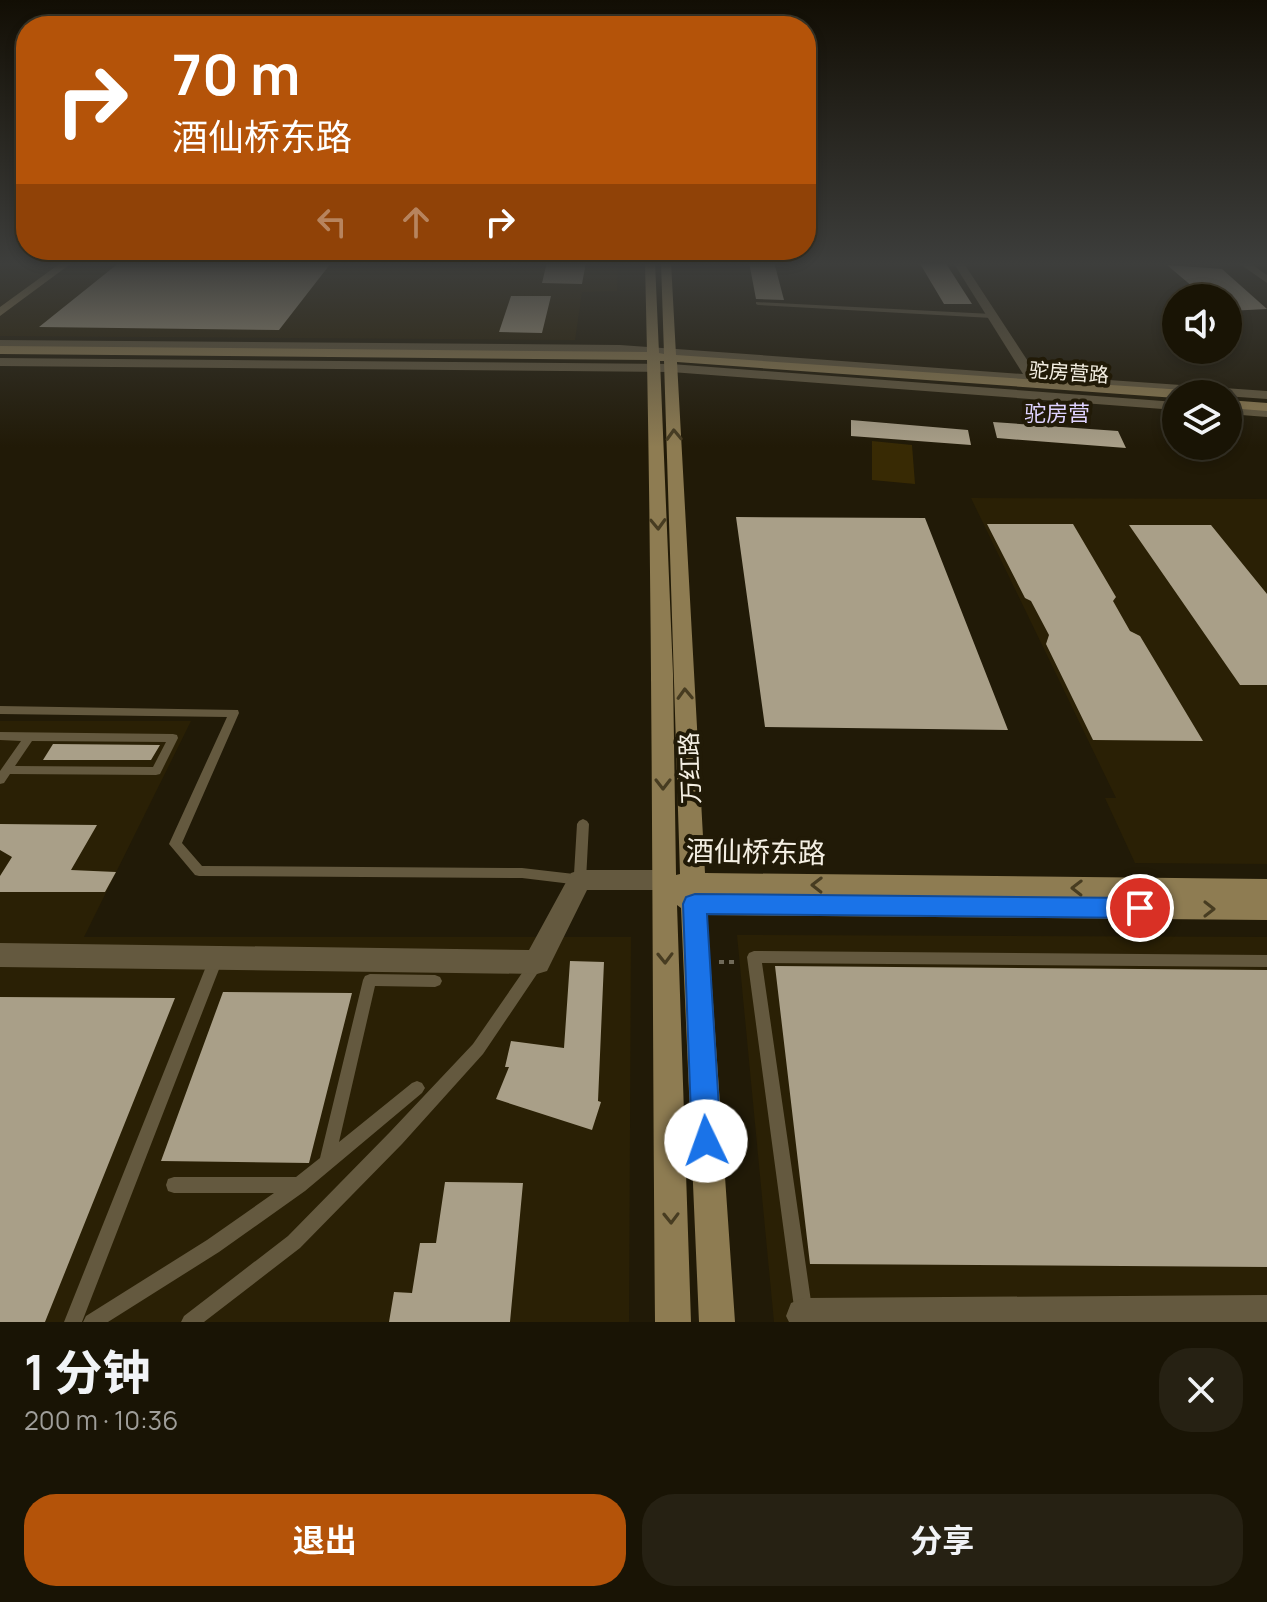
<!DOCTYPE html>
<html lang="zh">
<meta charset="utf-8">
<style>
:root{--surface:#191405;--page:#262113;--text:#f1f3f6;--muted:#9f9e9a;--line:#373327;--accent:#b45309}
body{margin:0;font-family:Manrope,"Noto Sans SC",sans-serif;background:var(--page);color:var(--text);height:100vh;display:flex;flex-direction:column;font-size:30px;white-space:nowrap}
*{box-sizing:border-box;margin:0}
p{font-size:26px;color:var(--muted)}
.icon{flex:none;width:44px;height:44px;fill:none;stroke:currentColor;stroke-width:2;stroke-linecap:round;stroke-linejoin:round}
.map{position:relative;height:1322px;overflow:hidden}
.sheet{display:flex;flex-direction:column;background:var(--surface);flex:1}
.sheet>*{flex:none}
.hud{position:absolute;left:16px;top:16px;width:800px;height:244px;border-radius:32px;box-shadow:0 4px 12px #0003,0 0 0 2px var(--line);background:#b45309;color:#fff;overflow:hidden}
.controls{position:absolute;left:1162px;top:284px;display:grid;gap:16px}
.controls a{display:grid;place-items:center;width:80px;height:80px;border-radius:50%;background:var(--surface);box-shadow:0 4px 12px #0003,0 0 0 2px var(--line);font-size:40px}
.pin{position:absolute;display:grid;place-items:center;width:68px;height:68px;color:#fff;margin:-34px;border:4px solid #fff;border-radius:50%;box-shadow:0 2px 8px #0007}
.me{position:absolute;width:88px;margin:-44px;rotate:357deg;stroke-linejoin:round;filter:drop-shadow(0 0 6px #0008)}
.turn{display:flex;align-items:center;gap:28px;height:168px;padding:0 24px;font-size:36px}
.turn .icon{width:104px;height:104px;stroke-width:2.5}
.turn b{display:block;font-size:56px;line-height:68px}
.lanes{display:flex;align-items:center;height:76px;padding:0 24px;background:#0003;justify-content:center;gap:40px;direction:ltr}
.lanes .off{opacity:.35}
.round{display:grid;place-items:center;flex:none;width:84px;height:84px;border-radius:32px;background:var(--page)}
.overview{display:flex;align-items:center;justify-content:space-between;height:136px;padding:0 24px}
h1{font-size:48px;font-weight:700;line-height:60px}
.action{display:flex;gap:16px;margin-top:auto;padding:16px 24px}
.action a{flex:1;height:92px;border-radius:32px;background:var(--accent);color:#fff;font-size:32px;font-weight:700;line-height:92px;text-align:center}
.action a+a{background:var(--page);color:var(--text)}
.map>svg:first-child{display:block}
.built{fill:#2a2005}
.green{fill:#382a04}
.building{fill:#a99f88}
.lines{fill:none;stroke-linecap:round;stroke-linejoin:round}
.path{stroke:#706a59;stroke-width:4;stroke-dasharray:5 5;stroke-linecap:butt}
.lane{fill:#64593f;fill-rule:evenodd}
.street{fill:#64593f;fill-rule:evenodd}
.secondary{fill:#8e7c52;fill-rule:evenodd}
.oneway{stroke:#473c21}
.route{fill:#1a73e8;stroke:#114b97;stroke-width:2}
.labels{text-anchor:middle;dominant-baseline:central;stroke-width:8;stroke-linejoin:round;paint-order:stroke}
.far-street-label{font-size:20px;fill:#f4efe3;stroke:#211a07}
.far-neighbourhood-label{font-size:22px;fill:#dfd3ff;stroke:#211a07}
.street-label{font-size:24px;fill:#f4efe3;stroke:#211a07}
.near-street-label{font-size:28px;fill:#f4efe3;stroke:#211a07}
</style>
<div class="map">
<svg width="1267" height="1322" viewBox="0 0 1267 1322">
<rect width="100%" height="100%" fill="#211a07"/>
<path class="built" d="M0,262H618L617,291L582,292L575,340L0,336Z
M971,498L1267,499V864L1135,863L1105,798H1116Z
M0,721H191L84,937H631L629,1322H0Z
M737,935L1267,937V1322H774Z"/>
<path class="green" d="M872,441L912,445L915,484L872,480Z"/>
<path class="building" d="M120,262H224L331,263L279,330L39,327Z
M547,262H586L582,284L542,283Z
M749,262H774L784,300L756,299Z
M919,262H945L972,304H944Z
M1167,265L1222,269L1267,309L1228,311V298H1206Z
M511,296H551L542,333L499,332Z
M851,420L968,430L971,445L851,436Z
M993,422L1118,431L1126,448L997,438Z
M736,517L925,518L1008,730L765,727Z
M987,524H1073L1116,597L1113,601L1130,631L1140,636L1203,741L1093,740L1046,644L1049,635L1031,601L1025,598Z
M1129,525H1211L1267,594V685H1240Z
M53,744L160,745L151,760H43Z
M0,824L97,825L71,870L116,872L105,892H0V876L12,857L0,850Z
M570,961L604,962L598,1101L601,1102L592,1130L496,1099L509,1067H505L511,1041L564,1048Z
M775,966L1267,970V1267L810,1264Z
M223,992L352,993L309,1163L161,1161Z
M0,997L175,998L45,1322H0Z
M445,1182L523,1183L510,1322H389L394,1292L412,1293L420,1243H436Z"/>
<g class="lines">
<path class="path" d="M719,962H739"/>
<path class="lane" d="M756,302L992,314L995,316L992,318L758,305L756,304Z
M0,706L238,710L239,713L182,843L202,866L522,868L574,874L577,824L579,821L583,819L587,821L589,824L586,880L584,884L580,885L522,878L199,876L195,875L169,844L227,717L0,714Z
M0,732L173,734L177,735L178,738L160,774L156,775L10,774L4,783L0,784V771L21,741L0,740ZM32,741L166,742L153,767L15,766Z
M754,951L1267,955V967L762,963L814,1322H796L747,957L749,953Z
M216,953L221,955L223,959L82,1322H64L209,959L211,955Z
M536,958L541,960L543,964L541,968L483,1054L402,1144L300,1248L204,1322H181L184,1316L288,1236L390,1132L473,1044L531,960Z
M370,974L435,975L440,977L442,981L440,985L435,987L375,986L339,1142L412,1083L417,1081L422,1083L425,1088L422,1093L305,1191L219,1252L108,1322H83L86,1316L207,1240L274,1193H174L168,1191L166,1185L168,1179L174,1177H296L320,1158L363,980L365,976Z"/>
<path class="street" d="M953,262H963L1037,375L1267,391V399L1042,383L1036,388L1028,382L620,353L0,348V340L620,345L1023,374Z
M1237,262H1248L1267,275V283Z
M0,358L671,364L1176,402V410L671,372L0,366Z
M1228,406L1267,409V417L1228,414Z
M580,870H664L673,873L677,880L673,887L664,890H587L547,971L537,974L0,967V943L529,950L571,873Z
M1267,1295V1322H789L786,1316L791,1303L804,1298Z"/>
<path class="secondary" d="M62,262H73L0,316V307Z
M645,262H655L659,353L664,354L661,262H671L676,355L1184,390L1191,394H1176V398L677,362L705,873L1267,879V920L707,915L735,1322H699L681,908L677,905L691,1322H655C652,1001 653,681 647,360L0,354V346L647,352ZM660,361H664L680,874L676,875L673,674Z
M1228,400L1267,403V411L1228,408Z"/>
</g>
<defs><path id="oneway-chevron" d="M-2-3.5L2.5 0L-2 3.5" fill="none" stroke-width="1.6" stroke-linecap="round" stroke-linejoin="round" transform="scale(2)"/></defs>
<g class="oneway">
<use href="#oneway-chevron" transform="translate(674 435) rotate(-92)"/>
<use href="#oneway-chevron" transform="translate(658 524) rotate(88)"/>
<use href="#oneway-chevron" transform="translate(685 694) rotate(-92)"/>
<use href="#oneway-chevron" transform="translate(663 784) rotate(90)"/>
<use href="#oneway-chevron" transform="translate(817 885) rotate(-179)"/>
<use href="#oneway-chevron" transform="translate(1077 888) rotate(-179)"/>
<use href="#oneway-chevron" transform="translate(1209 909)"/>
<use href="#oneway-chevron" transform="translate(665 958) rotate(89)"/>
<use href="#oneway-chevron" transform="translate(671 1218) rotate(89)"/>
</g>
<linearGradient id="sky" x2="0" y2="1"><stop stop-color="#120e04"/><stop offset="0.59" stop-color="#3d3e3c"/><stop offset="1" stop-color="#3d3e3c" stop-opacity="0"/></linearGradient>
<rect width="1267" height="447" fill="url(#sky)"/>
<path class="route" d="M695,894L1140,898L1148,901L1152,908L1148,915L1140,918L707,914L721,1141L717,1151L706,1155L696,1151L692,1141L683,904L686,897Z"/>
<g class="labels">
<g class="far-street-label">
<text transform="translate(1069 372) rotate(4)">驼房营路</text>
</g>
<g class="far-neighbourhood-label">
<text x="1057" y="413">驼房营</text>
</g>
<g class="street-label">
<text transform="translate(689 768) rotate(-92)">万红路</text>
</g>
<g class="near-street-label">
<text transform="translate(756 851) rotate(1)">酒仙桥东路</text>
</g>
</g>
</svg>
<div class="controls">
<a><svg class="icon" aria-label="sound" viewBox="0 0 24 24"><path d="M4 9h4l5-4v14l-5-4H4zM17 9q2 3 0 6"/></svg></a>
<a><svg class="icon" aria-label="layers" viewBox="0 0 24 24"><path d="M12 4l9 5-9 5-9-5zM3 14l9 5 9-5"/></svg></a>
</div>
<div class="pin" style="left:1140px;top:908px;background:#d93025"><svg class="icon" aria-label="arrive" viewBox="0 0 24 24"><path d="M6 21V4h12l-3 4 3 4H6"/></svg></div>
<svg class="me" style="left:706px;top:1141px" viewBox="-20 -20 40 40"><circle r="19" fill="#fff"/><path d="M0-13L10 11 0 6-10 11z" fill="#1a73e8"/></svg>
<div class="hud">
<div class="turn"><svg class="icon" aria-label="right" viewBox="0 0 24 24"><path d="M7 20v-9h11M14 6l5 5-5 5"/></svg><div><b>70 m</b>酒仙桥东路</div></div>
<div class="lanes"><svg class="icon off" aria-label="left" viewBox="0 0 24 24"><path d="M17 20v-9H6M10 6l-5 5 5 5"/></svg><svg class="icon off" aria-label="ahead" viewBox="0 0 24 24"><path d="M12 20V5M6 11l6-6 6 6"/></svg><svg class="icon" aria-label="right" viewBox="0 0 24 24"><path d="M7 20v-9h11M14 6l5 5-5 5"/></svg></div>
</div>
</div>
<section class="sheet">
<div class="overview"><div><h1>1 分钟</h1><p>200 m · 10:36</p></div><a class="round"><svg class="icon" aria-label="close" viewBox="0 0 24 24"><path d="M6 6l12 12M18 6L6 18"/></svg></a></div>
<div class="action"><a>退出</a><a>分享</a></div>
</section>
